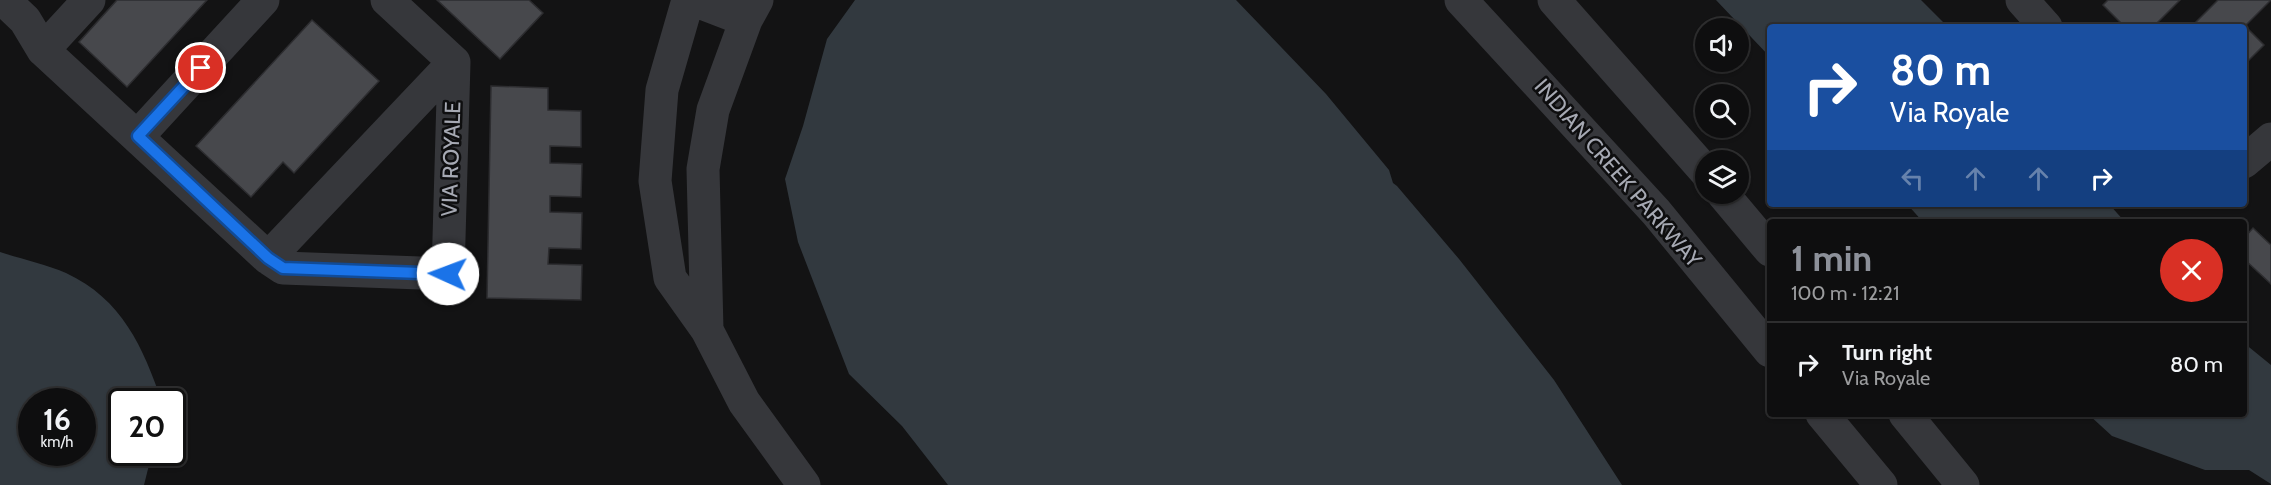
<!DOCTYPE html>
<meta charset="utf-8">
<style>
:root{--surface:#0e0e0f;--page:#171718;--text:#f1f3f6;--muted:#9b9c9e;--line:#2e2e2f;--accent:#8c9099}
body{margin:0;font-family:Cabin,sans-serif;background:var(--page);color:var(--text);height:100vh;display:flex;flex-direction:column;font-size:22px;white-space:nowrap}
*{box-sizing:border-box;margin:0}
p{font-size:20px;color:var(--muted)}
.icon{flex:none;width:33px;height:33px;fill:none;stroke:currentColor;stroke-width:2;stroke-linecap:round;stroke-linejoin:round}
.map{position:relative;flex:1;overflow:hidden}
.panel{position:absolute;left:1767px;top:219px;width:480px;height:198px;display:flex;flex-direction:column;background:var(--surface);border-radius:6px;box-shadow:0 2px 4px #0004,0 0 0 2px var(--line)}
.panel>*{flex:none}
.guide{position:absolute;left:1767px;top:24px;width:480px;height:183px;border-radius:6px;box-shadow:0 2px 4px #0004,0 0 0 2px var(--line);background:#1a4fa0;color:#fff;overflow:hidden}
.tools{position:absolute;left:1695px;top:18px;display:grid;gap:12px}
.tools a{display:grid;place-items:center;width:54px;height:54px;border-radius:50%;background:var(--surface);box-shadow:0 2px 4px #0004,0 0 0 2px var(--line);font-size:30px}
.speed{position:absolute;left:18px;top:388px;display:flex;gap:12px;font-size:30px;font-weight:700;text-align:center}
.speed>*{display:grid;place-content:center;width:78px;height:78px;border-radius:50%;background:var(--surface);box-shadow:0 2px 4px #0004,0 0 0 2px var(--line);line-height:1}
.speed small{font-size:15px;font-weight:400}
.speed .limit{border:3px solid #111;border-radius:9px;background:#fff;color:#111}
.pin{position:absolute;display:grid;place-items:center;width:51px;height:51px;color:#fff;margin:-26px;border:3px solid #fff;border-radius:50%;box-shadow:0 2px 6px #0007}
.me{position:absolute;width:66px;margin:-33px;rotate:272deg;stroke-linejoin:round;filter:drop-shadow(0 0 4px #0008)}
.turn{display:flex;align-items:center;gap:21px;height:126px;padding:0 24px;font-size:27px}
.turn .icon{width:78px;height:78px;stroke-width:2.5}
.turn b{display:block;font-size:42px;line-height:51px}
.lanes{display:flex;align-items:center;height:57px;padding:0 24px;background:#0003;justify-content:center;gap:30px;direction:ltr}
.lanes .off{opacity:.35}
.round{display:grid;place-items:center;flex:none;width:63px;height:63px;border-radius:32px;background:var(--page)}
.headline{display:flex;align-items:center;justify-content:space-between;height:102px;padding:0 24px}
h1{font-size:36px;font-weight:700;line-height:45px;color:var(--accent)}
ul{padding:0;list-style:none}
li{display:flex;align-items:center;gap:18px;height:84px;padding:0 24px;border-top:2px solid var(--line)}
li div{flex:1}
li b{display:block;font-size:22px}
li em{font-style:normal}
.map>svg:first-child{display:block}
.water{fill:#32393f;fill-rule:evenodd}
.building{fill:#47484c;stroke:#2d2d30;stroke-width:1.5}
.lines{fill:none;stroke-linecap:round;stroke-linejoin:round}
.minor{stroke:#36373b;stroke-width:33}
.route-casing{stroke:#114b97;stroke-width:15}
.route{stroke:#1a73e8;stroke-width:10}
.labels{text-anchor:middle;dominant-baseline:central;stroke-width:5;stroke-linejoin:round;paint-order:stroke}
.street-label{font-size:22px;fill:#a6a9b3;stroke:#0e0e0f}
</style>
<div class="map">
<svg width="2271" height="485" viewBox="0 0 2271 485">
<rect width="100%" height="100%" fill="#131314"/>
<path class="water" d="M855,0H1236L1326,94L1389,170L1393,183L1397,186L1459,259L1554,380L1622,485H948L902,426L849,374L798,242L785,179L803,126L827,39Z
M1716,0H1921L1948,27H1770V57Z
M1907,204H2109L2125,222H1923Z
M0,252C21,259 45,264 66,273C122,299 143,347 162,402H122V453H152L144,485H0ZM32,402H82V453H32Z
M2244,343L2271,365V484L2249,470H2205L2112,436L2088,414H2244Z"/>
<path class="building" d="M117,0H207L127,87L79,42Z
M437,0H529L543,13L500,59Z
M2108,0H2180L2153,27H2125L2103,5Z
M2218,0H2271L2245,26L2264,45L2244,65V27H2191Z
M312,20L379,81L294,173L283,162L251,197L196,146Z
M491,86L548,88V110L581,111V147L550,146V163L582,164L581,197L550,196V212L582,213L581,249L549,248L548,264L582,265L581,300L487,298Z
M2253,228L2271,245V284L2244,259V238Z"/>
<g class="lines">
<path class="minor" d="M4,0L25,20L43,50L268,258L283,268L448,274L454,62L387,0
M688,0L662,90L655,181L670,278L707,330L744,402L804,485
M694,0L746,20
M1461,0L1656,212L1770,351
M1554,0L1706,172
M2022,0L2046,27
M43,50L89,0
M138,136L263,0
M2244,162L2271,139
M1723,194L1770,250
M268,258L454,62
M707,330L703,169L713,110L746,20L757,0
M1822,414L1881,485
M1905,414L1963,485"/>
</g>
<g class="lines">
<defs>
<path id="route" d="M201,68L138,136L268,258L283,268L448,274"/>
</defs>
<use href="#route" class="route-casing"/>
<use href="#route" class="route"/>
</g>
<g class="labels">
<g class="street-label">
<text transform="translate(451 159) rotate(-88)">VIA ROYALE</text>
<text transform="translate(1618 173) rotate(49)">INDIAN CREEK PARKWAY</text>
</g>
</g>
</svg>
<div class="tools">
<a><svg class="icon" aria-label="sound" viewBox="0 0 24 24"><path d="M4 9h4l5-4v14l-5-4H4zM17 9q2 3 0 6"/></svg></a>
<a><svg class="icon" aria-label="search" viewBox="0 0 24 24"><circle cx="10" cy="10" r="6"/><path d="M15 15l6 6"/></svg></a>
<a><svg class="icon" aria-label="layers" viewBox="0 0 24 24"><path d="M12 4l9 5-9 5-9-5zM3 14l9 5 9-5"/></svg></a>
</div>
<div class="speed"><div>16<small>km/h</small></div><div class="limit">20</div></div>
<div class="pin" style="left:201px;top:68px;background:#d93025"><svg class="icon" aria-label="arrive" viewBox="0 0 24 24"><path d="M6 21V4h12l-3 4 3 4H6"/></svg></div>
<svg class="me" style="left:448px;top:274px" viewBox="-20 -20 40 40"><circle r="19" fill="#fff"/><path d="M0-13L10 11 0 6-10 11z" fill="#1a73e8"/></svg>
<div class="guide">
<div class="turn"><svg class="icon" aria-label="right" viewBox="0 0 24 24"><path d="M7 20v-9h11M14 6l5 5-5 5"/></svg><div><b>80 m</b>Via Royale</div></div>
<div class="lanes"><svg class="icon off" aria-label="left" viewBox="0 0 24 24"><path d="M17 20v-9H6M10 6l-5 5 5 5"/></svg><svg class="icon off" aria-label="ahead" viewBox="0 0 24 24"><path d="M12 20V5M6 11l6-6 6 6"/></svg><svg class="icon off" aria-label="ahead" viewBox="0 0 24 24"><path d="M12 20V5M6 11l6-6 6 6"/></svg><svg class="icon" aria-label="right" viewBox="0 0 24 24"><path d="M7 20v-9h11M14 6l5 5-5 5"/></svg></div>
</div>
<section class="panel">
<div class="headline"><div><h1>1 min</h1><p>100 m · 12:21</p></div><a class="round" style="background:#d93025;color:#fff"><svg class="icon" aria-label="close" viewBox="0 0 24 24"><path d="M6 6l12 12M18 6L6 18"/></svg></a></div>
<ul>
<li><svg class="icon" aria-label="right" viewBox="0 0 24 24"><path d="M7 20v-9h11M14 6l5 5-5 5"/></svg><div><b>Turn right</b><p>Via Royale</p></div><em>80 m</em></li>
</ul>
</section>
</div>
